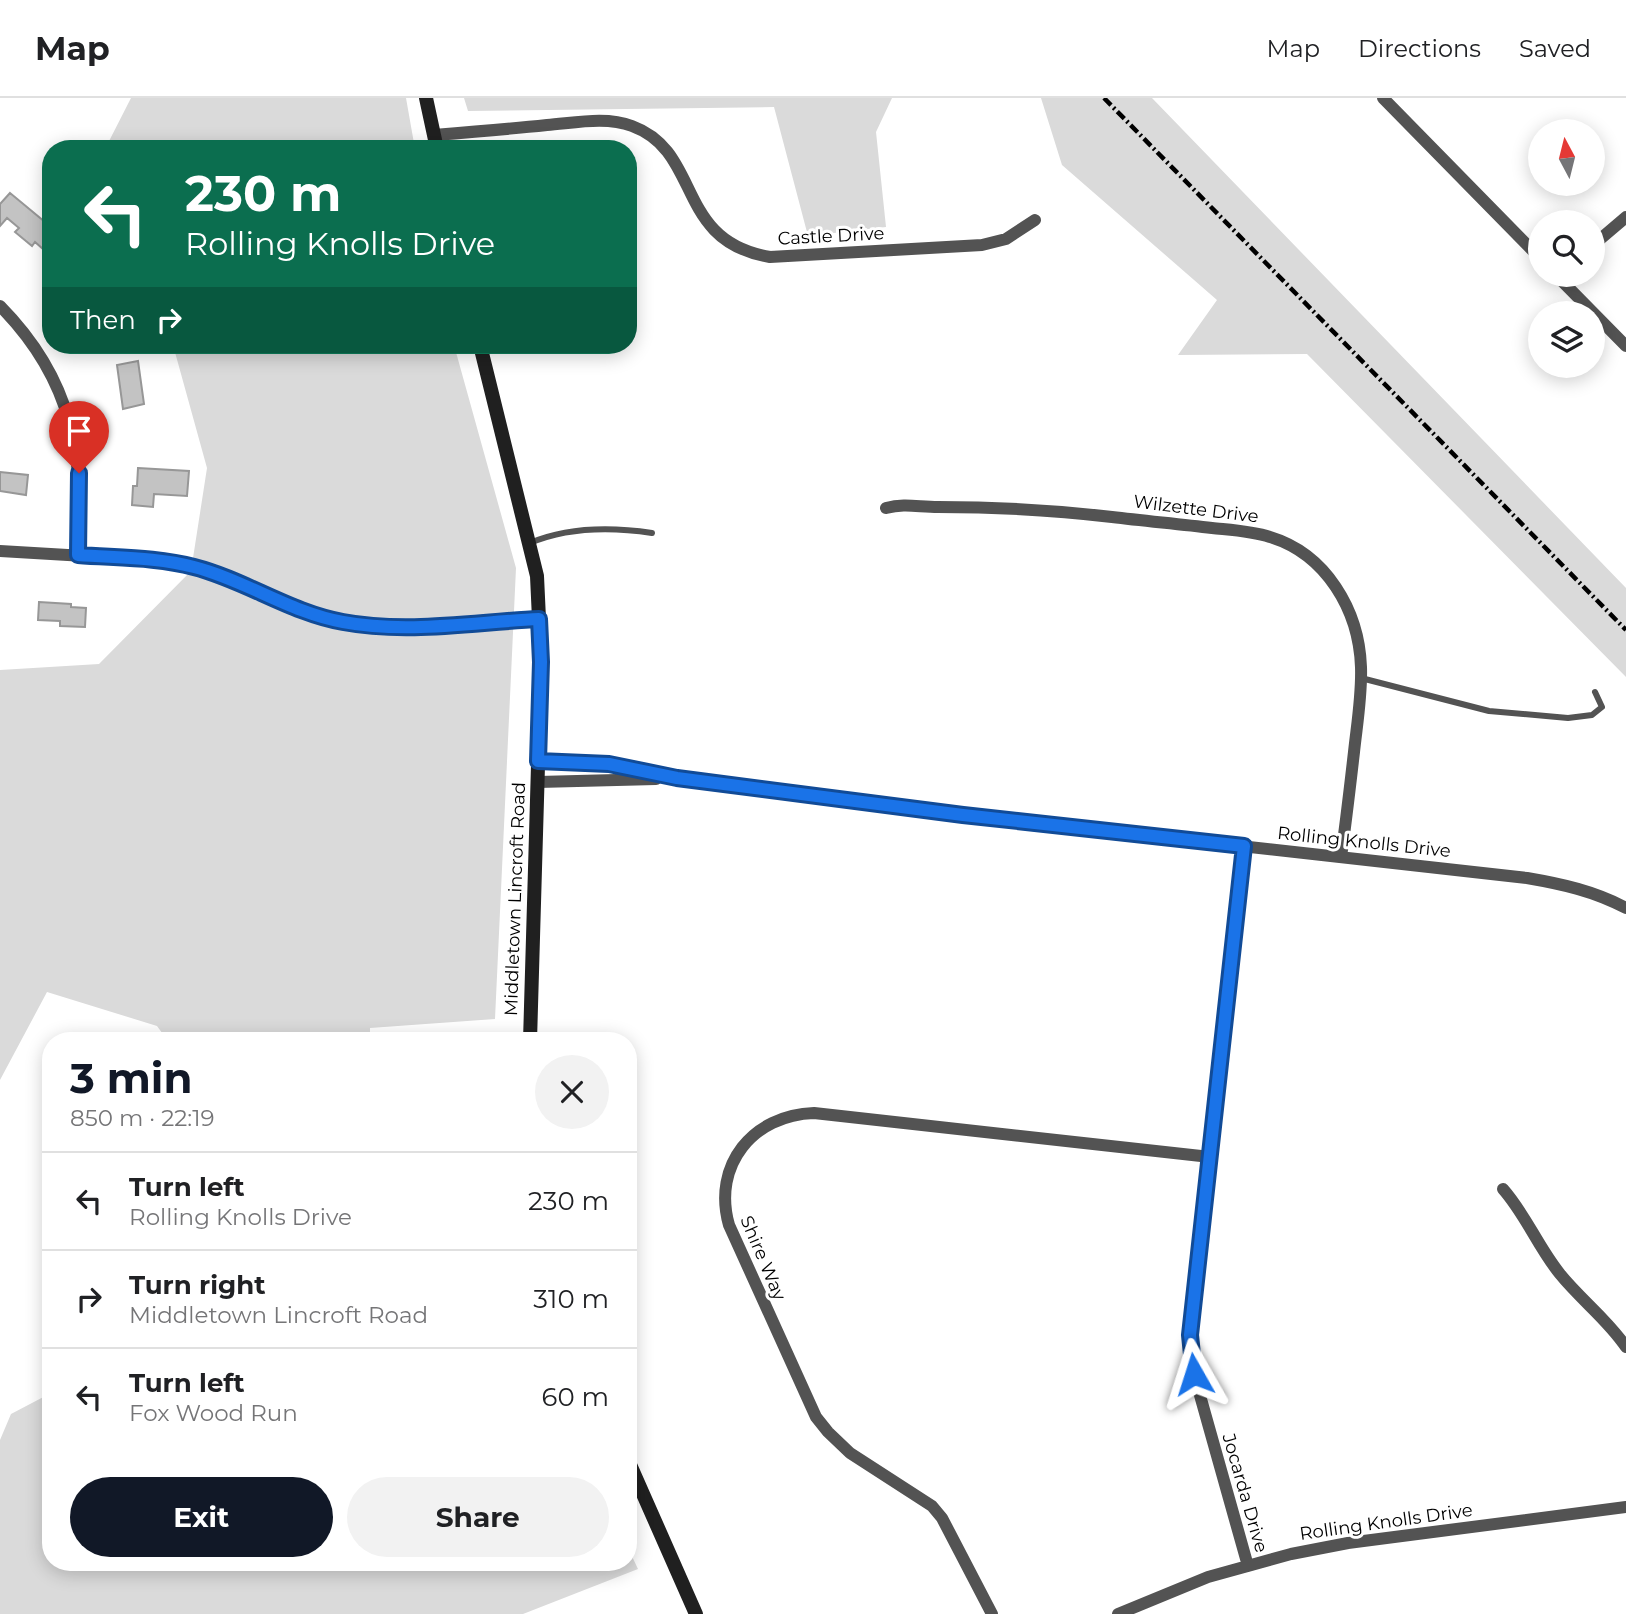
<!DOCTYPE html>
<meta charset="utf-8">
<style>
:root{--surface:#fff;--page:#f2f2f2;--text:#202124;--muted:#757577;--line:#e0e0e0;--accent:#111827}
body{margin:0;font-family:Montserrat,sans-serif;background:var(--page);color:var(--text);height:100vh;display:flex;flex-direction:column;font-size:26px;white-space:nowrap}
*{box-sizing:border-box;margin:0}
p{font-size:23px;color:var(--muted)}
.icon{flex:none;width:38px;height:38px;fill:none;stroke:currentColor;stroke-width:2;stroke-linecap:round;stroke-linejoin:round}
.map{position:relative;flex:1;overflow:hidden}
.drawer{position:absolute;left:42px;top:934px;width:595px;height:539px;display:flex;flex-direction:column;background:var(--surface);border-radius:28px;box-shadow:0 4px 18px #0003}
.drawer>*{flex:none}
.guide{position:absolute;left:42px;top:42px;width:595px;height:214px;border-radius:28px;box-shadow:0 4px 18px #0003;background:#0b6e4f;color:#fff;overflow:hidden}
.needle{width:46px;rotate:353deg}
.tools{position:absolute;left:1528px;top:21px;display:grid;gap:14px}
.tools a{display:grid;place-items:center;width:77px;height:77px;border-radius:50%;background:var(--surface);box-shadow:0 4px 18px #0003;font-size:35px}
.pin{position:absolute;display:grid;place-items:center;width:60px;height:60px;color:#fff;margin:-72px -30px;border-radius:50% 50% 50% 0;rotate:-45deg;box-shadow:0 0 7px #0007}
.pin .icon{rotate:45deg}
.me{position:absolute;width:77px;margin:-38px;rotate:354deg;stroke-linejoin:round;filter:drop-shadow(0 0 5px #0008)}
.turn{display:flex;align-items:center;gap:24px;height:147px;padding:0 28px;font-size:32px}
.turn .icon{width:91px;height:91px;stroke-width:2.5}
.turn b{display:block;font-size:49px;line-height:60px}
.then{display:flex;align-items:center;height:66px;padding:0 28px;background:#0003;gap:14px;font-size:26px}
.round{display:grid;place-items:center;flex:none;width:74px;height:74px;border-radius:37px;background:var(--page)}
.overview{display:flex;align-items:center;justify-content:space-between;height:119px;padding:0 28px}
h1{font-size:42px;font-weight:700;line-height:52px;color:var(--accent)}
.action{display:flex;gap:14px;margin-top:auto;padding:14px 28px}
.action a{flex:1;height:80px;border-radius:42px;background:var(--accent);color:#fff;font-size:28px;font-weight:700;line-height:80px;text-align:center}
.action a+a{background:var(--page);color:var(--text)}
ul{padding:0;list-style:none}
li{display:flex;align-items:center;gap:21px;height:98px;padding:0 28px;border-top:2px solid var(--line)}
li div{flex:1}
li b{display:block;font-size:26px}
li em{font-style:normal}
header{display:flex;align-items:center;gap:42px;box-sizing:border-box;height:98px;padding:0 35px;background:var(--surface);border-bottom:2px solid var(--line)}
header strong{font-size:33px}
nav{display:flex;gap:38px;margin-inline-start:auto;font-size:24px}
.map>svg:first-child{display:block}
.green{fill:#dadada}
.building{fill:#c3c3c3;stroke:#979797;stroke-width:2}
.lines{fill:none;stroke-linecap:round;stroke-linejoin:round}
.service{stroke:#535353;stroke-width:6}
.minor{stroke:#535353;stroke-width:12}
.secondary{stroke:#202020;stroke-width:14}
.rail{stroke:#000;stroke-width:4.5;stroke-dasharray:10 3.5 2 3.5;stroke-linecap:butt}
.route-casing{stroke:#114b97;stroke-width:18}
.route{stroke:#1a73e8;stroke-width:12}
.labels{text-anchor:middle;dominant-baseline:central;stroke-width:6;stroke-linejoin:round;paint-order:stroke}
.street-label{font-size:18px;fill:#000;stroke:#fff}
</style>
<header>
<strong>Map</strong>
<nav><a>Map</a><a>Directions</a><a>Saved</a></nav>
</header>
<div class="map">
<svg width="1626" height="1516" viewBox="0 0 1626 1516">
<rect width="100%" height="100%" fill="#fff"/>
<path class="green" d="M131,0H406L415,51H105Z
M464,0H892L876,34L886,129L808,138L774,9L468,13Z
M1041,0H1152L1626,490V579L1307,256L1178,257L1217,202L1062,67Z
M173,247H454L516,470L495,921L370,930V943H168L157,928L47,894L0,982V572L99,566L191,473L207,370Z
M51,1295V1465H628V1450L638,1471L523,1516H0V1342L11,1316Z"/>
<path class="building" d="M10,95L51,129V142L43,151L35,144L32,148L15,134L19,130L7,120L0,128V106Z
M138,263L144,306L123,311L117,267Z
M138,370L189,373L187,398L154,396L153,409L132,407L133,388H137Z
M0,374L28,377L26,397L0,393Z
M39,504L71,506V509L86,510L85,529L60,528V523L38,522Z"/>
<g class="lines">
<path class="service" d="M530,445C568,429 612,429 652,435
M1361,580L1489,613L1568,620L1592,617L1602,609L1595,594"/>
<path class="minor" d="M1383,0L1540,160
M434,37C472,34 509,31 547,27C574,25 606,18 632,28C703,54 674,143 770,159L982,147L1006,141L1035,122
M1592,148L1626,119
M1556,177L1626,248
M0,208C74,283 84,357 78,458
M886,410C905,405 918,409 938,409C996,409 1054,412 1112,419C1145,423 1179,426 1212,430C1231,432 1252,433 1270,439C1326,456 1359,512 1361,569C1362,597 1357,626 1354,654C1350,689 1346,724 1341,759
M0,453L152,462L194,469L228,480L308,514L346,525L408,528L539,521
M538,663L609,666L677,680L963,717L1527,780C1562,786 1594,793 1626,810
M538,684L656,681
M1244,748L1190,1237L1194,1276L1248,1468
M1503,1091C1526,1117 1538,1149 1560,1176C1581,1202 1608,1222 1626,1249
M992,1516L942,1420L932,1408L850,1355L828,1334L816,1319L729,1127C712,1067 753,1017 814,1015L1210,1059
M1118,1516L1208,1479L1291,1456L1348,1445L1626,1409"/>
<path class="secondary" d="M426,0L437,51
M480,247L537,478L541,564L530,943
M628,1362L696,1516"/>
<path class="rail" d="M1104,0L1626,532"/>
</g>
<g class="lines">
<defs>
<path id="route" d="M79,375L78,457C116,460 157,459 194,469C245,482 291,515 343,524C407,536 475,524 539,521L541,564L538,663L609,666L677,680L963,717L1244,748L1190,1237L1194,1276"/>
</defs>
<use href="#route" class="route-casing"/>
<use href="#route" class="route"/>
</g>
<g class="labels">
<g class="street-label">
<text transform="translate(831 138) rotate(-3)">Castle Drive</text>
<text transform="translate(1196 411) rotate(7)">Wilzette Drive</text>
<text transform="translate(1364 744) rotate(6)">Rolling Knolls Drive</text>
<text transform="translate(515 801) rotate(-88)">Middletown Lincroft Road</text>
<text transform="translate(763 1160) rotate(67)">Shire Way</text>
<text transform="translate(1245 1395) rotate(74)">Jocarda Drive</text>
<text transform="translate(1386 1424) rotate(-8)">Rolling Knolls Drive</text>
</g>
</g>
</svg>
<div class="tools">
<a><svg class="needle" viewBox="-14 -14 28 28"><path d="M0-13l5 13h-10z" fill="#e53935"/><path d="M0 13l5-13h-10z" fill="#757577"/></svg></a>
<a><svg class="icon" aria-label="search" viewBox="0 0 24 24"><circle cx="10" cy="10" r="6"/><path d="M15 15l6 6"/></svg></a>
<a><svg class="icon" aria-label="layers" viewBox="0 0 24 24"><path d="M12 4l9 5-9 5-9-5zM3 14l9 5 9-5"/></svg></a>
</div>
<div class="pin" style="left:79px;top:375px;background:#d93025"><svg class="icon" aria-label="arrive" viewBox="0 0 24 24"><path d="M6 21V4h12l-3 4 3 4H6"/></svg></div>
<svg class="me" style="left:1194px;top:1276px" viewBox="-20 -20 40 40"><path d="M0-17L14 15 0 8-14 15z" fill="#1a73e8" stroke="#fff" stroke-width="4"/></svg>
<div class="guide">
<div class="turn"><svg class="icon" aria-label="left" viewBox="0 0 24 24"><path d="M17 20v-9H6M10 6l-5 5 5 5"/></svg><div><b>230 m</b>Rolling Knolls Drive</div></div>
<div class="then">Then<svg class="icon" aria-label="right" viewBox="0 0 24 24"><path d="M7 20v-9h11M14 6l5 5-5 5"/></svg></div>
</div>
<section class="drawer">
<div class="overview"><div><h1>3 min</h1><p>850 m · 22:19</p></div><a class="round"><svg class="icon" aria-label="close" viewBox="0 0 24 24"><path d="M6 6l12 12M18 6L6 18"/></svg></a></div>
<ul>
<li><svg class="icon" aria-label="left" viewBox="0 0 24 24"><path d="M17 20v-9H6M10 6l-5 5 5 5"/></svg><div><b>Turn left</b><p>Rolling Knolls Drive</p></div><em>230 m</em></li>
<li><svg class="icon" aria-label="right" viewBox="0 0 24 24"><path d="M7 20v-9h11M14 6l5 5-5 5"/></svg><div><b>Turn right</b><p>Middletown Lincroft Road</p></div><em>310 m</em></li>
<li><svg class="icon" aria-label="left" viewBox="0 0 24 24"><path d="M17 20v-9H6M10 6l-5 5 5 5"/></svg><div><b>Turn left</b><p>Fox Wood Run</p></div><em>60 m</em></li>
</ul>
<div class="action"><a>Exit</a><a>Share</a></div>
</section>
</div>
